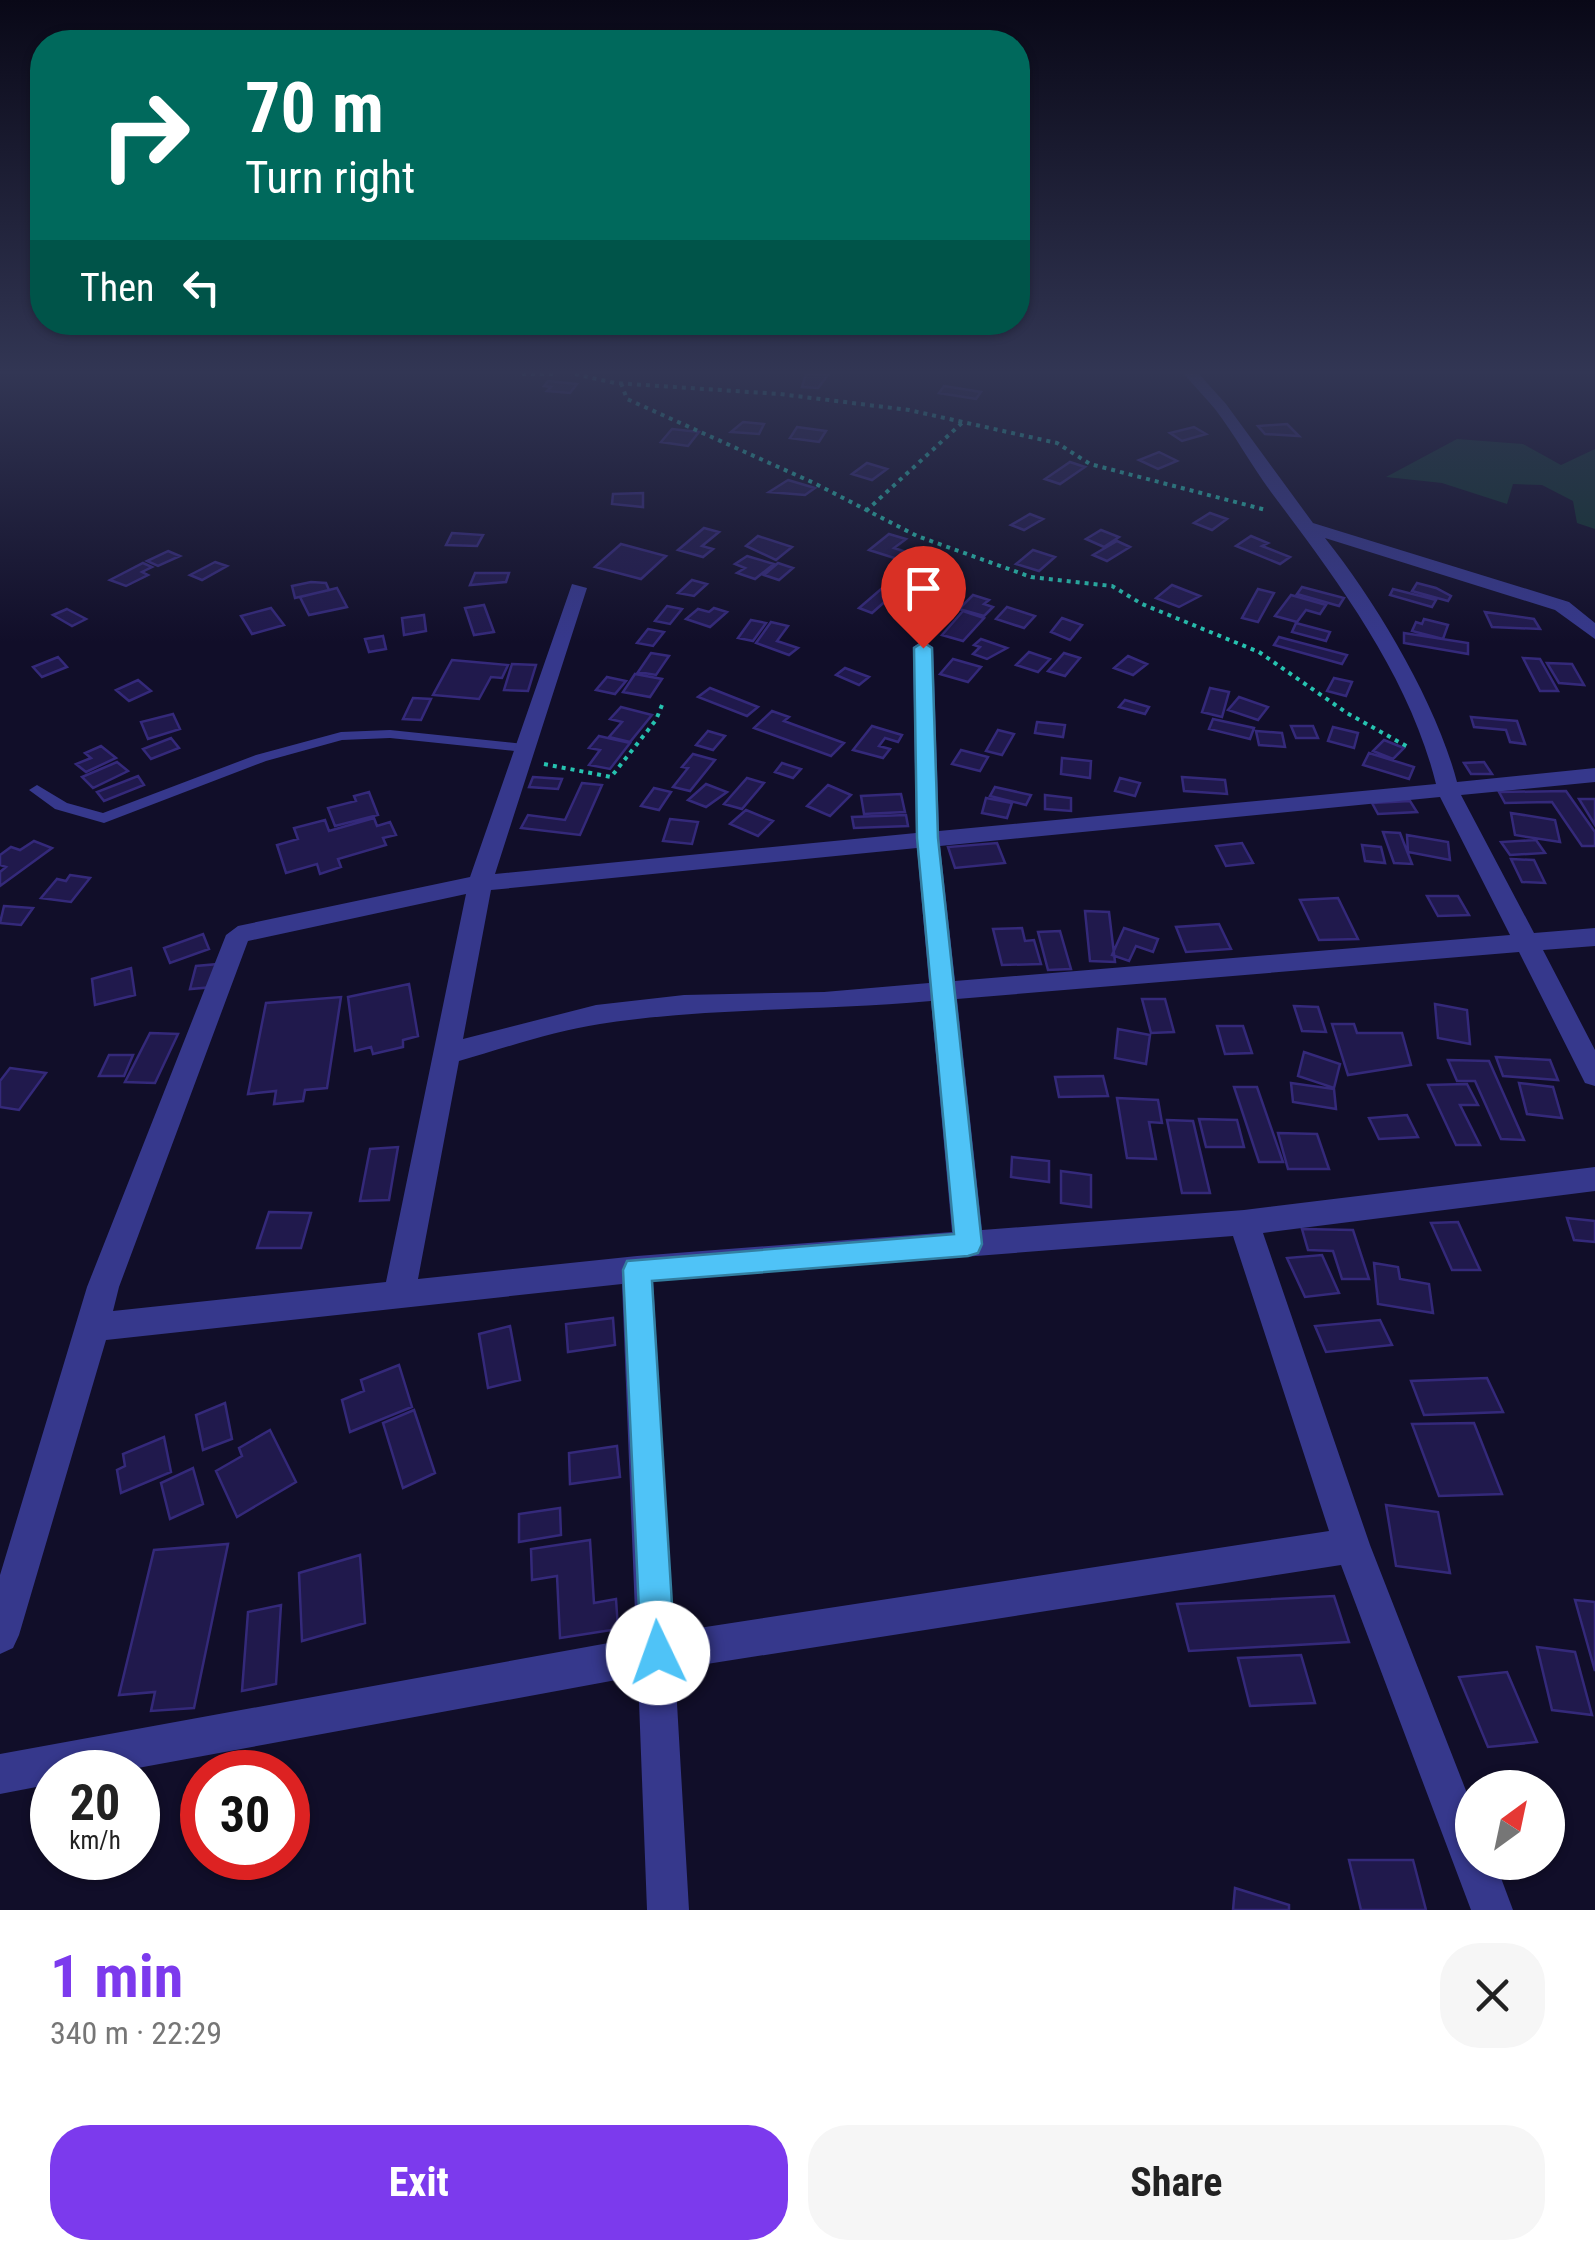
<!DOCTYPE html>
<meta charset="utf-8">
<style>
:root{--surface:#fff;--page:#f6f6f6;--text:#222;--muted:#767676;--accent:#7c3aed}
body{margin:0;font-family:"Roboto Condensed",sans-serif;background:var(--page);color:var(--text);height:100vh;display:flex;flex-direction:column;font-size:38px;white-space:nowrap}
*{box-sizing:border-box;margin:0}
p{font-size:32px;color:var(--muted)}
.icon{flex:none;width:55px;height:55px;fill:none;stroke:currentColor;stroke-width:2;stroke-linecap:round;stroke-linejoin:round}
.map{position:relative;height:1910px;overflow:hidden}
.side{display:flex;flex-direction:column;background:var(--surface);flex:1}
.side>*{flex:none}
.top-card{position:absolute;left:30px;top:30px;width:1000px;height:305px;border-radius:40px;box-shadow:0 2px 8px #0004;background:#00695c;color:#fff;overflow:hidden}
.needle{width:65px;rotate:33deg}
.tools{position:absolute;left:1455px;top:1770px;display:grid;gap:20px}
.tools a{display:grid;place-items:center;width:110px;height:110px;border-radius:50%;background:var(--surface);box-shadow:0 2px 8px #0004;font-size:50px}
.speed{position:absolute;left:30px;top:1750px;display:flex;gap:20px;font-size:50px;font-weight:700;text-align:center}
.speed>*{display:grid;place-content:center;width:130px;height:130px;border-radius:50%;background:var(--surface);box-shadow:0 2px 8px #0004;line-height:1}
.speed small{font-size:25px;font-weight:400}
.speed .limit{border:15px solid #d22;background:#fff;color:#111}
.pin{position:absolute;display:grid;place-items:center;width:85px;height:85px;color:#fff;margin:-102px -42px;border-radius:50% 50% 50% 0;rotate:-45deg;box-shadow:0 0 10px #0007}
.pin .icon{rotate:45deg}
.me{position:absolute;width:110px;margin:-55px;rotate:357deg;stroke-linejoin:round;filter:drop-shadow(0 0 8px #0008)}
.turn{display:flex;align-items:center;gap:35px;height:210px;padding:0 50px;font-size:45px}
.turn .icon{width:130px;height:130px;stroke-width:2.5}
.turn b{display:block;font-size:70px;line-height:85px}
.then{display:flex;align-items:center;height:95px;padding:0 50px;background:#0003;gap:20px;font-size:38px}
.round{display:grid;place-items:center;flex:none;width:105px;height:105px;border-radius:40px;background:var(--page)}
.headline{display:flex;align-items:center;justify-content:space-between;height:170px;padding:0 50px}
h1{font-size:60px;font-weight:700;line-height:75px;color:var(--accent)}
.primary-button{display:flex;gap:20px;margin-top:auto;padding:20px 50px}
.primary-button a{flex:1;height:115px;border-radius:40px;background:var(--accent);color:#fff;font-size:40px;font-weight:700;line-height:115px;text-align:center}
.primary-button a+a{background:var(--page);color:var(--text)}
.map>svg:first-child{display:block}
.green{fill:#113430}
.building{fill:#20194c;stroke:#34297a;stroke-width:2.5}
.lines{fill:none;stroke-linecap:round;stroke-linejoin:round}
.path{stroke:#26c3b0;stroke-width:4;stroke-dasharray:4 5;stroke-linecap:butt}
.service{fill:#36388c;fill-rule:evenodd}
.minor{fill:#36388c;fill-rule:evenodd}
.route{fill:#4fc3f7;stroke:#337fa1;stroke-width:2.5}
</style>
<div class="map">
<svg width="1595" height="1910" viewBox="0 0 1595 1910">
<rect width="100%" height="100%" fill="#110e29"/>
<path class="green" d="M1457,439L1523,444L1561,465L1595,449V529L1577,523L1573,501L1542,485L1513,484L1507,504L1442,483L1386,477Z"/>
<path class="building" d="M806,374H812L828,375L818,388L802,387Z
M548,381L577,384L570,393L547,391L551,387L544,386Z
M944,386L981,392L976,399L939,393Z
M743,422L764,424L759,434L731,432Z
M1287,424L1299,436L1265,434L1258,426Z
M797,427L826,431L819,442L790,438Z
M1194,427L1206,434L1182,441L1170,433Z
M672,429L699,432L688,446L661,442Z
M1159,452L1177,461L1158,469L1139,460Z
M1070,462L1085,467L1060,484L1045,479Z
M867,463L887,469L872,480L852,474Z
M788,480L815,488L805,495L769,492Z
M643,493V507L612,504L613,494Z
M1210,513L1227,519L1212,530L1194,523Z
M1030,514L1043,519L1024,530L1011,525Z
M704,528L719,532L702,546L713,549L703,557L678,550Z
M1101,530L1119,537L1104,547L1086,539Z
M452,533L483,535L477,546L446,545Z
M889,534L906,539L894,548L915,555L907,562L869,550Z
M758,536L792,547L776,560L746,546Z
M1251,536L1268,543L1262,546L1290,557L1280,564L1236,546Z
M1117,541L1130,547L1107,561L1093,555Z
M621,544L666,556L641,579L595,567Z
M1033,550L1055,557L1039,571L1016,564Z
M168,551L180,556L158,566L147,561Z
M747,556L774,564L755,579L737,573L745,568L735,564Z
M215,562L227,566L202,580L190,575Z
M143,563L152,567L142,572L148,575L126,586L110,580Z
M778,563L793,568L779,580L764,575Z
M475,573H509L506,582L470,585Z
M894,578L907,582L872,613L859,608Z
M692,580L707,584L694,596L678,593Z
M311,582L326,583L329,590L295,598L292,586Z
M1417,583L1436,588L1451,596L1448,601L1412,591Z
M1172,585L1200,596L1179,607L1156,598Z
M1302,587L1344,598L1339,606L1297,594Z
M337,588L347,607L309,615L300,597Z
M1258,589L1274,593L1258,622L1242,618Z
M1393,589L1436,600L1432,607L1390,595Z
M973,595L989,600L984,604L993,607L984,616L959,609Z
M1291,595L1326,605L1320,614L1306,610L1297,622L1275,616Z
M484,605L494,632L474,635L465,608Z
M667,606L682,609L670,624L655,621Z
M1007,607L1035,616L1024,628L996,619Z
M271,608L284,625L252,634L241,616Z
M714,608L727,612L710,627L686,619L698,609L709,612Z
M67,609L86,619L72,626L53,615Z
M963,611L984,618L963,641L942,635Z
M1485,612L1534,619L1540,629L1492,627Z
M424,615L426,631L404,635L402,618Z
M1062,618L1082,625L1070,640L1051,632Z
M1424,619L1448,625L1443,639L1412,631L1416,622L1422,624Z
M751,620L766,623L753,641L738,638Z
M771,622L788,626L777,641L798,648L789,655L756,643Z
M1296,623L1330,632L1326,641L1292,632Z
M648,629L664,632L653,646L637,643Z
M1404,633L1468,643V654L1404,643Z
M383,636L386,649L369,652L365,639Z
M1279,637L1347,655L1342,664L1274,645Z
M981,639L1007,648L987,659L973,654L980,647L974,645Z
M1029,652L1050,659L1038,672L1016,665Z
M651,653L669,656L656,675L638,672Z
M1064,653L1080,658L1065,676L1048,671Z
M1128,656L1147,664L1133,675L1114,668Z
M58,657L67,667L42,677L33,667Z
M1523,658L1540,659L1558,691H1540Z
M953,659L981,667L968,682L940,674Z
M452,660L508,665L502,678L491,677L479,699L433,695Z
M1547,663L1572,664L1584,685L1559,683Z
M512,664L536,665L528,691L504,690Z
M845,668L869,677L859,685L836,675Z
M635,674L662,679L650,697L623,692Z
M607,677L626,681L615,694L596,690Z
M1334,678L1352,682L1346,696L1327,691Z
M138,680L151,691L129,701L116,690Z
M710,688L758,707L747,716L698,697Z
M1210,688L1229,692L1222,717L1202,712Z
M1239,697L1268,707L1258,720L1228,710Z
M413,698L431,699L421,720L403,719Z
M1125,700L1149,707L1145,714L1119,707Z
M621,707L652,715L630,742L609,737L622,722L610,719Z
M772,711L789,717L784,721L844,743L831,756L754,728Z
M173,714L180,729L148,739L141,722Z
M1471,717L1517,721L1525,744L1510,742L1506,730L1474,727Z
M1213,719L1254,728L1250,739L1209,729Z
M1037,722L1065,725L1063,737L1035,733Z
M872,726L902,735L898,742L885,738L879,746L890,749L883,758L853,750Z
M1291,726H1313L1318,738H1296Z
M1333,727L1358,733L1354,748L1328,741Z
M998,730L1014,734L1002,755L986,751Z
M708,731L725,736L713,750L696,745Z
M1256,731L1282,733L1285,747L1259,745Z
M599,736L630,743L610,769L589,765L600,750L589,748Z
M171,738L179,748L151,759L143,749Z
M1384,740L1404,748L1393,759L1373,751Z
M101,746L116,758L86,772L76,764L91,758L85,753Z
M961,750L988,757L980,771L952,764Z
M1369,753L1414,767L1409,779L1363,765Z
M693,754L715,760L690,791L673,787L688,768L682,767Z
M1062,758L1091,761L1090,778L1061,774Z
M117,762L128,771L93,788L82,777Z
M1484,762L1492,774H1471L1464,763Z
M782,763L801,769L793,778L775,772Z
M138,776L144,785L104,801L97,792Z
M533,777L562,779L558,789L529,787Z
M1182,777L1225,780L1227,794L1184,791Z
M747,778L764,783L742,809L724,804Z
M1120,778L1140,783L1135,796L1115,791Z
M582,783L602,785L580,835L521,828L528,815L565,820Z
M706,784L727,792L706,807L688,800Z
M828,785L851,795L830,816L807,806Z
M995,787L1031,795L1026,805L990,796Z
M654,788L671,792L659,810L641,806Z
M1566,791L1595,832V846H1582L1552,802L1505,803L1499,792Z
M369,792L378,815L335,826L328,808L356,801L354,796Z
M901,794L905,812L864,814L861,796Z
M1045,795L1071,798V811L1045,809Z
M986,798L1012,803L1007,818L982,813Z
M1579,799H1595V825Z
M1410,801L1417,812L1378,814L1372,803Z
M746,810L773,821L758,836L730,824Z
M1511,813L1555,820L1560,842L1515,835Z
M906,815L908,826L854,828L852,817Z
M374,818L377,826L390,822L396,835L383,838L386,845L338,859L341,867L320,874L317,864L286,873L277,845L298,839L294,828L325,820L329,831Z
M670,819L698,822L692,844L663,841Z
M1383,832L1400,833L1412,864L1394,863Z
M1407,835L1448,842L1450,860L1408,852Z
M1536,840L1545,853L1510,855L1501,842Z
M34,841L52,848L0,886V872L6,867L0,865V855L11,847L20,850Z
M997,843L1005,863L955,868L948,847Z
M1242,843L1253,863L1226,866L1216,846Z
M1362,845L1381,847L1385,863L1365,861Z
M1511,859L1534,860L1545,883L1522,882Z
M70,875L90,878L71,902L41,898L57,879L66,881Z
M1427,896H1458L1469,915L1438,916Z
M1338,898L1358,939L1319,940L1300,900Z
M4,906L33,908L21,925L0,923Z
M1085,911L1109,912L1115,962L1090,961Z
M1219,924L1231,949L1186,952L1176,927Z
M1022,928L1025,941L1034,940L1041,964L1002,965L993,929Z
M1124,928L1158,939L1153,952L1136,946L1129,961L1112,955Z
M1060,931L1071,969L1048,970L1038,932Z
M203,934L209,949L170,963L164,948Z
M219,964L214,987L190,989L196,966Z
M131,968L135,995L95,1005L92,979Z
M409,984L418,1036L403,1040V1047L373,1054L371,1047L355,1051L348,997Z
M341,997L327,1088L305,1090L303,1101L274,1104L276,1091L248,1094L266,1003Z
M1142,999H1165L1174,1032L1151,1033Z
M1435,1004L1467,1010L1470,1044L1438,1038Z
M1294,1006L1318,1007L1326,1032L1302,1031Z
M1332,1024H1354L1357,1033H1402L1411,1065L1348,1075Z
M1217,1026H1243L1252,1053L1225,1054Z
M1118,1029L1150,1035L1146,1064L1115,1058Z
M150,1033L178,1034L155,1083L125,1082Z
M1304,1052L1340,1064L1334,1088L1298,1076Z
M109,1055H133L124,1076H99Z
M1496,1057L1550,1060L1558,1080L1503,1076Z
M1448,1060L1489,1061L1524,1140L1501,1139L1475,1081H1457Z
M10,1068L46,1073L19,1110L0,1107V1081Z
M1103,1076L1108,1096L1059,1097L1055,1077Z
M1291,1083L1334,1089L1336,1109L1293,1102Z
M1519,1083L1553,1087L1562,1118L1527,1114Z
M1467,1084L1478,1105H1460L1480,1145H1456L1428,1085Z
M1234,1087H1257L1283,1162H1259Z
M1117,1098L1158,1100L1162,1123L1149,1122L1156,1159L1127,1158Z
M1407,1115L1418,1137L1379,1139L1369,1118Z
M1199,1119L1237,1120L1244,1147H1206Z
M1167,1120L1193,1121L1210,1193H1182Z
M1278,1133L1317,1134L1329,1169H1288Z
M398,1147L389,1200L360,1201L370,1149Z
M1012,1157L1049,1161V1182L1011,1177Z
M1061,1171L1091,1175V1207L1061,1203Z
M269,1212L311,1213L301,1248H257Z
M1567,1218L1595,1221V1242L1574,1240Z
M1458,1222L1480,1270H1452L1431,1223Z
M1302,1229L1353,1230L1369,1279H1342L1333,1251L1308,1250Z
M1322,1255L1339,1293L1305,1297L1287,1258Z
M1374,1263L1398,1267L1400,1279L1429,1284L1433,1313L1378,1304Z
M613,1318L615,1345L568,1352L566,1324Z
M1380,1320L1392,1345L1326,1352L1315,1326Z
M510,1326L520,1380L488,1388L479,1334Z
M399,1365L412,1407L350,1432L342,1400L364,1391L361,1380Z
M1487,1378L1503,1412L1424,1415L1411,1381Z
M225,1403L232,1439L203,1450L196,1415Z
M414,1410L435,1473L403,1488L383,1423Z
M1474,1423L1502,1494L1439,1496L1412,1424Z
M270,1430L296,1482L237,1517L216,1471L242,1456L239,1448Z
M164,1437L171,1472L121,1493L117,1470L125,1466L123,1454Z
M617,1446L620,1477L570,1484L569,1453Z
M193,1468L203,1504L170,1519L161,1483Z
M1386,1505L1438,1512L1450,1573L1396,1566Z
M560,1508L561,1535L519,1542V1514Z
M590,1540L594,1603L616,1599L618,1629L560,1638L557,1576L532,1580L531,1549Z
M228,1544L194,1708L151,1711L155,1692L119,1695L154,1550Z
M360,1555L365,1623L302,1641L299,1573Z
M1334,1596L1349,1642L1189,1651L1177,1604Z
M1575,1600L1595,1602V1671Z
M281,1605L276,1684L242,1691L248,1612Z
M1537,1647L1575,1652L1592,1715L1552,1710Z
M1301,1655L1315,1703L1250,1706L1238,1658Z
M1507,1672L1537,1742L1488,1747L1459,1677Z
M1349,1860H1413L1426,1910H1361Z
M1235,1888L1289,1905V1910H1233Z"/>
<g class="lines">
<path class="path" d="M522,374H555
M575,374L615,383L780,394L909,410L1057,443L1090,464L1266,510
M621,383L627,399L814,483L917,536L1031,577L1112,586L1142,604L1259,652L1347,713L1408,747
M866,511L963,422
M544,764L611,777L656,720L662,705"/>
<path class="service" d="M390,730L524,744L531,748L524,752L390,738L342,740L266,761L104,823L55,809L29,790L37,785L67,803L103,813L256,755L341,732Z"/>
<path class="minor" d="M1184,374H1199L1226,404L1313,523L1569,602L1595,623V639L1555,610L1325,538C1376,602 1436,702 1457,782L1595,768V782L1461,795L1534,933L1595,928V946L1543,950L1595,1050V1086L1585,1083L1519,952L957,999L982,1230L1244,1210L1595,1167V1191L1263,1233L1370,1545L1472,1806V1862H1495L1513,1910H1471L1341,1565L675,1669L689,1910H647L638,1676L116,1772H52V1784L0,1794V1754L636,1638L622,1284L106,1340L19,1635L13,1648L0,1654V1575L87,1287L226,935L238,926L470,877L572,584L587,588L495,874L916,833L913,647L923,641L933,647L939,831L1436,784C1409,675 1337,580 1271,492C1251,465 1235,435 1215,409C1205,397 1194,386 1184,374ZM1440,797L1510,935L955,981L940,846ZM917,848L929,983L824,992L684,995L596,1005L463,1039L491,890ZM466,894L386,1282L113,1311L119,1287L248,941ZM931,1001L952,1232L637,1256L418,1279L459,1061C505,1048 553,1031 600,1024C710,1007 821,1011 931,1001ZM1233,1236L1329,1531L673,1632L653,1281Z"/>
</g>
<linearGradient id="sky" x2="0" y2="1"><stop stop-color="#090817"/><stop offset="0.58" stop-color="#323654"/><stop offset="1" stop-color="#323654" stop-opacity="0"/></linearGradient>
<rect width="1595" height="642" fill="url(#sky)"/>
<path class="route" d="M923,642L932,648L938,838L982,1244L978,1253L968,1256L652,1281L675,1653L670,1665L658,1670L646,1665L641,1653L623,1270L627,1261L954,1234L917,838L914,648Z"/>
</svg>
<div class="tools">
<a><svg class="needle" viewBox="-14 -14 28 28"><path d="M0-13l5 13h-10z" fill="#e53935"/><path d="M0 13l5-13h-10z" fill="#767676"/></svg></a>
</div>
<div class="speed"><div>20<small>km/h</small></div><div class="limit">30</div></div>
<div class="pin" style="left:923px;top:648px;background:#d93025"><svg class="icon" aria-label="arrive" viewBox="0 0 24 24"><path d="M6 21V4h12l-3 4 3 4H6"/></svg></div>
<svg class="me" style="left:658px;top:1653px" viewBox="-20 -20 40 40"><circle r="19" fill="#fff"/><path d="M0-13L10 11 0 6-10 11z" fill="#4fc3f7"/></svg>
<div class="top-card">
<div class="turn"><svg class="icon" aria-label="right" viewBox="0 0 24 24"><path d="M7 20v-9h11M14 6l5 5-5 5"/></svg><div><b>70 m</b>Turn right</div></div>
<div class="then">Then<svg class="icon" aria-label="left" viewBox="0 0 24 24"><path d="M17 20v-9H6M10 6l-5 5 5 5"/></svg></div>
</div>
</div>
<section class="side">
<div class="headline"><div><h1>1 min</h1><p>340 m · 22:29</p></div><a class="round"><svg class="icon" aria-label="close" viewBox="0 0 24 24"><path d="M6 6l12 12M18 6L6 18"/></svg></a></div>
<div class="primary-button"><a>Exit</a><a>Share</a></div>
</section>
